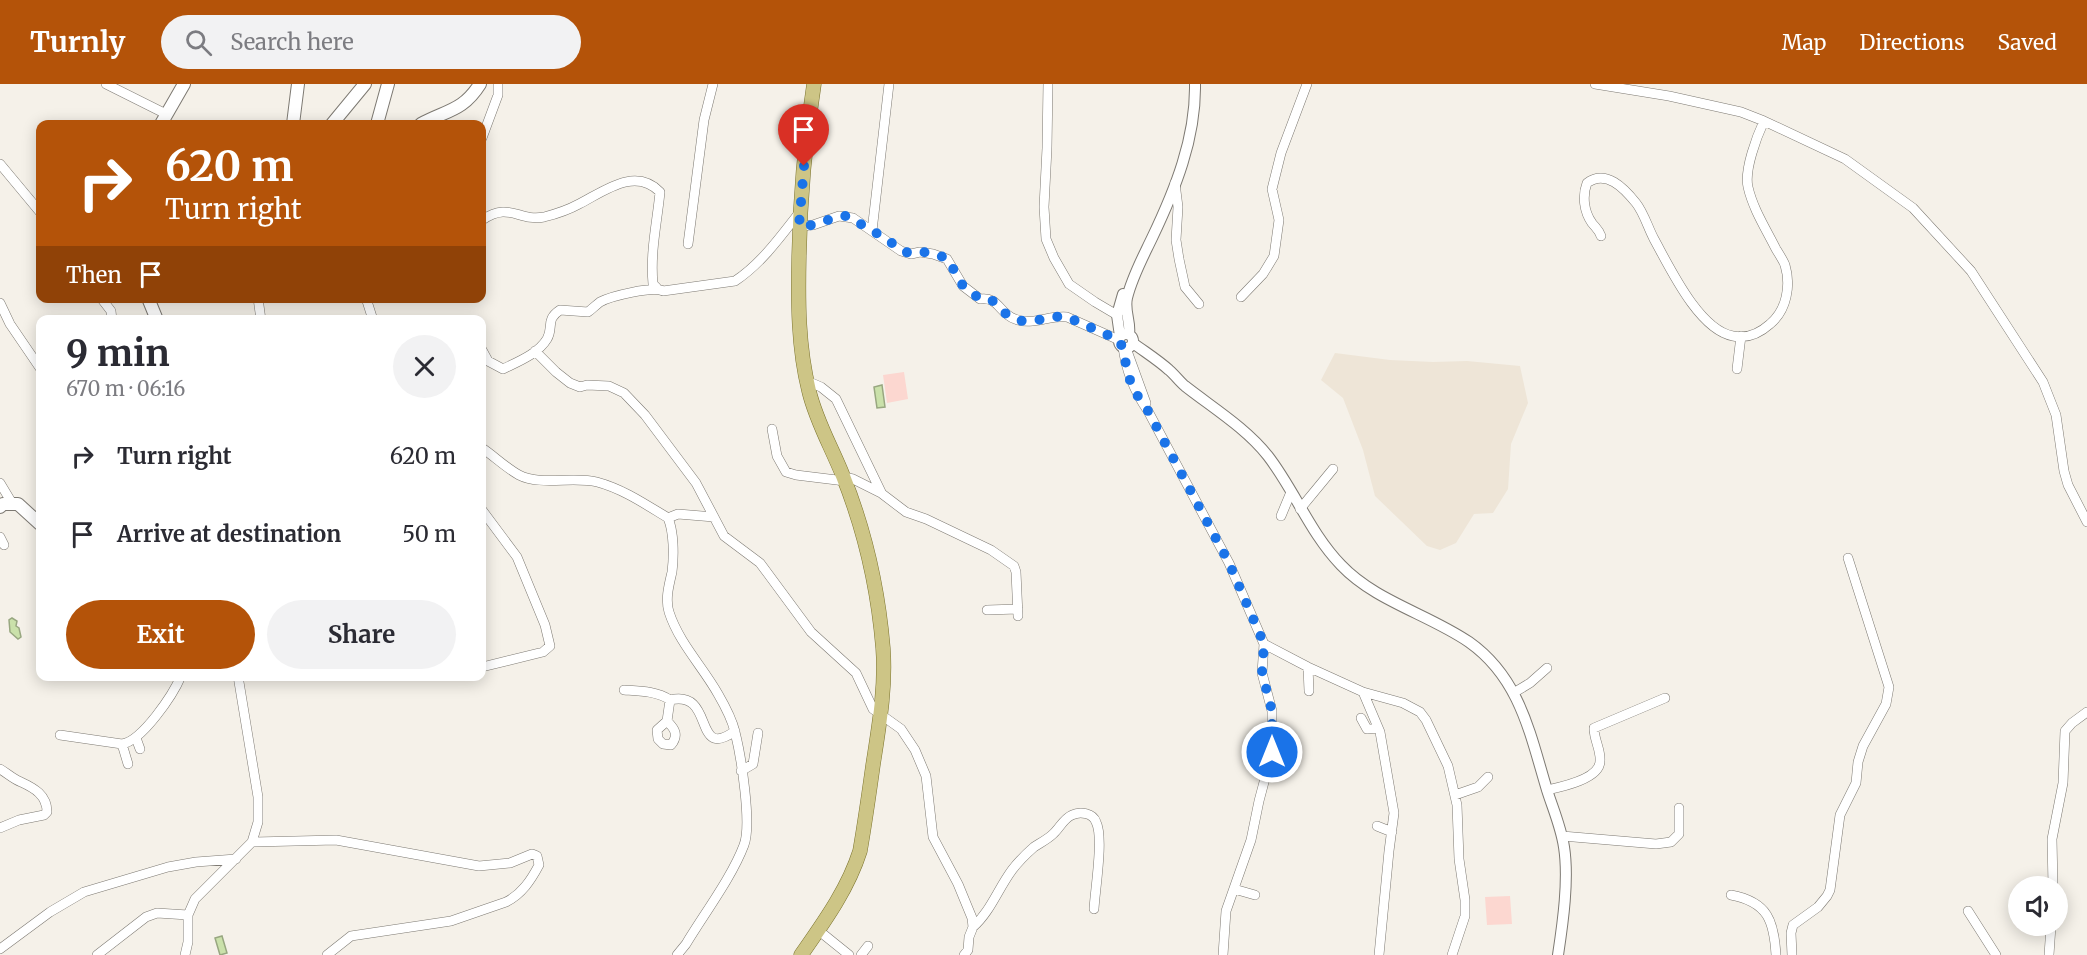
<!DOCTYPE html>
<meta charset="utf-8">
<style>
:root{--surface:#fff;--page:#f2f2f3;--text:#2b2b33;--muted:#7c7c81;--accent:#b45309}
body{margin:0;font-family:Merriweather,serif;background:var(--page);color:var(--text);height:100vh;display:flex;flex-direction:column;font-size:22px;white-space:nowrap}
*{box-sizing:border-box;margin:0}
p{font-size:20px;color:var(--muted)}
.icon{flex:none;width:33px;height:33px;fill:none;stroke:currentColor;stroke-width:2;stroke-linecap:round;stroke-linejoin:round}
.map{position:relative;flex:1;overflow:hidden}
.sheet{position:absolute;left:36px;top:231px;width:450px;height:366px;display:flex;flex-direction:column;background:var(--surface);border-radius:12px;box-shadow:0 3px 15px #0003}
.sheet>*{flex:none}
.guide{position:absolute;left:36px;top:36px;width:450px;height:183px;border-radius:12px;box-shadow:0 3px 15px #0003;background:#b45309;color:#fff;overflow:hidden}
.fabs{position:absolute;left:2008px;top:792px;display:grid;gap:12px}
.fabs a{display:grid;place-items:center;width:60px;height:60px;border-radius:50%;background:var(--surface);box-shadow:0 3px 15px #0003;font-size:30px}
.pin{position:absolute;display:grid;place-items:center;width:51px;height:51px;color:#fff;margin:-62px -26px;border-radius:50% 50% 50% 0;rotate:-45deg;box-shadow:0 0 6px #0007}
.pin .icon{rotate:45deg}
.me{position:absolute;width:66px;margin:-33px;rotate:0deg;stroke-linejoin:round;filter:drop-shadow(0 0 4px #0008)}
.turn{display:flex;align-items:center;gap:21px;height:126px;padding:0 30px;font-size:27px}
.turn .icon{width:78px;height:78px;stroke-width:2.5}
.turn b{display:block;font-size:42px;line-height:51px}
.then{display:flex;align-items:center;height:57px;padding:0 30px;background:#0003;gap:12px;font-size:22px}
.round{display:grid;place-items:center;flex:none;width:63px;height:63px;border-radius:32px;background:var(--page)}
.head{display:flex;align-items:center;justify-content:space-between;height:102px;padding:0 30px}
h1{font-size:36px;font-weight:700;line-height:45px}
.primary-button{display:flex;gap:12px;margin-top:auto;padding:12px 30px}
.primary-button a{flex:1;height:69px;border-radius:36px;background:var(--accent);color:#fff;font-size:24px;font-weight:700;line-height:69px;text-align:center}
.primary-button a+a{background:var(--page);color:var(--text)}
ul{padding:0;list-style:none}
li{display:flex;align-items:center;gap:18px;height:78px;padding:0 30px}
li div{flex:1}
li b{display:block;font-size:22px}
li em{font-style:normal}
header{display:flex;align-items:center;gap:36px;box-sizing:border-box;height:84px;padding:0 30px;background:var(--accent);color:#fff}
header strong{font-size:28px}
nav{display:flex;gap:33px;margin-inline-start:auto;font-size:21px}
.search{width:420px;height:54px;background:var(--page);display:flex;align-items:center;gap:15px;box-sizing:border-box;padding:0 21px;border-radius:33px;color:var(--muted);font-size:22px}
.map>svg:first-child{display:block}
.built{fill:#eee5d7}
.pitch{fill:#fcd7d0}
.water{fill:#cae1aa;stroke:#98a780;stroke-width:1.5}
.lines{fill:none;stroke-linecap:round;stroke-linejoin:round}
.minor-casing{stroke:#7d7972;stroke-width:10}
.tertiary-casing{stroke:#7d7972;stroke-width:12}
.secondary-casing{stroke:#7d7972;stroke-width:14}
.primary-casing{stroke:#7b732d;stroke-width:15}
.minor{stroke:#fff;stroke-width:9}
.tertiary{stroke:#fff;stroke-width:10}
.secondary{stroke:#fff;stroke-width:12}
.primary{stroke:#cdc586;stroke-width:14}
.route{stroke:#1a73e8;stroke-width:10;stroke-dasharray:0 18}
</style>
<header>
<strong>Turnly</strong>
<div class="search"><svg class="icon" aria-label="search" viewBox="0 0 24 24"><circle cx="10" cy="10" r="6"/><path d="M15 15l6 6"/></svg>Search here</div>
<nav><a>Map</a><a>Directions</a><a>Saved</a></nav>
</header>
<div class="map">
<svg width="2087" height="871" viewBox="0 0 2087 871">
<rect width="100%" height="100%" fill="#f5f1e9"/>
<path class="built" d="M1335,269L1390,276L1433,278L1467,277L1520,282L1528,319L1511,360L1508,405L1493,429L1474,430L1456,459L1440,466L1427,462L1375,412L1363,366L1343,314L1321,296Z"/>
<path class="pitch" d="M904,288L908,315L887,319L883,291Z
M1510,812L1512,840L1487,841L1485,813Z"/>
<path class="water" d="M882,301L885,323L877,324L874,303Z
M12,534L17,537L16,542L19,544L21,553L18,555L10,548L9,536Z
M222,852L227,869L220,871L215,854Z"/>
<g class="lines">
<defs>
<path id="minor" d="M106,0L166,30
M1048,0L1047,64L1044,123L1046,155L1054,174L1069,200L1095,218L1117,231
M1595,0L1669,12L1741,28L1764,37L1845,75L1913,124L1971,187L2043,298L2056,331L2064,387L2068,401L2087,438
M482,54L498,11V0
M0,80L40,128
M1175,99L1178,123L1176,156L1179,175L1185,203L1199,220
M482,136C510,117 518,138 544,133C556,130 568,126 579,120C603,108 635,82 660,108C657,139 650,168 653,200L657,204
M799,142L813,141L839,132L853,134L901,167L911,170L920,168L933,170L947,175L963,202L980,215C999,212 999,230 1015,235C1032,242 1049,231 1067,233L1119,256
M872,147L889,0
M1601,152C1599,146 1596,144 1592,139C1584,128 1582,112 1587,99C1606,85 1624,104 1636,119C1644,129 1648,144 1654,155C1670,184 1699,246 1733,252C1747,255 1760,249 1770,240C1787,226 1791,201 1785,181C1783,176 1779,170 1776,165C1766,145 1753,125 1748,103C1744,86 1757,52 1764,37
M688,160L704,36L713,0
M1241,213L1263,190L1274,172L1279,136L1272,105L1281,69L1307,0
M101,214L111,227L112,236
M258,214L261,236
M366,214L373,236
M0,219L10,240L40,284
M1123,263C1126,287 1134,307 1148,327L1229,479L1264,560L1262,589L1272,627V668L1259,717L1251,756L1226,827L1223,871
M1126,264L1146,319
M482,266L488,277L503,285C517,278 538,270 547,255C554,243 545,236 560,226L588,228C592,225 596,221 600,218C611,212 653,202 663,207L735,197C761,180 781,152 799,129
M535,267L556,288L570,299L580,303L587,301L609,302L624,309L645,331L696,399L724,452L760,479L811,548L856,589L873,625L901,645L915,666L926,692L933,753L958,800L972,834L973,843L969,853L968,866L964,871
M1737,285L1741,252
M807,297L821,303L836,315L881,408
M772,345L777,372L786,388L796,391L845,397
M482,364C494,372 506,384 519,391C540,402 574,392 597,398C623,405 645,420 668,434
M844,393L853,395L881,409L906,428L926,435L991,466L1014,482L1016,488L1018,532
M0,399L12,419
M1300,425L1333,385
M482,426L517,473L545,541L550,562L543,568L482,583
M1281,432L1291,408
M0,453L4,461
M987,526L1018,525
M1264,560L1308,583L1363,608L1380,648L1394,729L1389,767L1379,871
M1308,583L1309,607
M624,606C639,607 657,607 670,616C716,605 692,678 735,647
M1363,608L1403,619L1420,628L1426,636L1448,682L1457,721L1459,775L1465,816V832L1452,871
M1515,608L1530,599L1547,584
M1361,634L1367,645L1378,644
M667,637C675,645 679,651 671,661L663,660L658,655L657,646L667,637L670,616
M60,651L122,660C142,657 173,611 181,592
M136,654L140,665
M122,660L128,680
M0,685C7,689 13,695 21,698C34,704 47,711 47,728L44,731L19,736L0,744
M741,687L753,680L758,649
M1547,706C1561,703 1600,695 1600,677C1601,666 1594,656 1594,644L1665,614
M1455,711L1478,703L1488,693
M1377,742L1392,748
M1562,752L1656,760L1671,758L1679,750V724
M252,758L336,756L479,782L510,779L532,770L537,772L539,781C531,796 522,810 506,818L451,837L351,852L327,871
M2053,802L2052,755L2063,699L2065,647L2072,639L2087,628
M1234,805L1255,811
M1731,811C1768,818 1774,837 1776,871
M1968,827L1996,871
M973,843C990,828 998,805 1012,786C1018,778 1026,770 1034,763C1040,759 1048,755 1053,750C1060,744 1063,735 1072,731C1080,727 1093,729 1096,738C1104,753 1095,806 1094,825
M818,846L849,871
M0,865L50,828L84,808L168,783L196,778L236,775
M97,871L146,833L157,829L188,831
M185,871L188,858V831L195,815L252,758L258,738V713L238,592
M677,871L686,860C704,830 732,793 744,761C752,740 741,672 735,648C732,635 725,622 718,610C703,583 679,559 669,528C665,515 669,501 672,488C674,472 674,448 668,434L678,430L714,433
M861,871L868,862
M1792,871L1791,849L1793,841L1818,823L1827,812L1830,806L1840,731L1856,699L1858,678L1863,662L1886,620L1889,603L1848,474
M2049,871L2051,842"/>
<path id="tertiary" d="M1129,250C1131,238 1124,227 1127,214C1132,193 1143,173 1152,154C1175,106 1196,54 1195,0
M1119 257a7 7 0 1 1 14 0a7 7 0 1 1-14 0Z
M1120,252L1117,231L1123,210
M1133,259C1145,268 1158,276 1169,286C1175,291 1179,297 1185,302C1213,324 1246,344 1268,372C1295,407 1310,449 1341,481C1375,517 1428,530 1469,558C1520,594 1530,650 1547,706C1553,725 1561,743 1564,763C1569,795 1563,838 1558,871"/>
<path id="secondary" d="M161,40L184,0
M293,40L298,0
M332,40L365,0
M377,40L388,0
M421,40C447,26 463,27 480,0
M148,214L157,236
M0,423L3,420H18L40,440"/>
<path id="primary" d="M801,871C824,838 848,805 860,767C865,738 869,710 873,681C879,642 886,603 883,564C878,504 865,447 843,392C832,364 816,337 809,307C798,263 798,218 799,172C800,114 805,57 814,0"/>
</defs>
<use href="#minor" class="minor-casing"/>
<use href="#tertiary" class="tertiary-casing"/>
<use href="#secondary" class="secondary-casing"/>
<use href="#primary" class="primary-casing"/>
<use href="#minor" class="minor"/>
<use href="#tertiary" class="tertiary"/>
<use href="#secondary" class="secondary"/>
<use href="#primary" class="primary"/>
</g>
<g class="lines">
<path class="route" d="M804,82L799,142L813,141L840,132H847L888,156L901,166L911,170L926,168L947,174L963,202L980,215C999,212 999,230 1015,235C1032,242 1049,230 1067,233L1119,256C1125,267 1125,281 1129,293C1133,306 1140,316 1148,327L1229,479L1264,560L1262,589L1272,627V668"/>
</g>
</svg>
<div class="fabs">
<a><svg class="icon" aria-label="sound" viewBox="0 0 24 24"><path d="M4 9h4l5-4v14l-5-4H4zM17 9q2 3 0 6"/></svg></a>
</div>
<div class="pin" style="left:804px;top:82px;background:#d93025"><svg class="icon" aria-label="arrive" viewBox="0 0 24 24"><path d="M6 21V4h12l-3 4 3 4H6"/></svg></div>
<svg class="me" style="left:1272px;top:668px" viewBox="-20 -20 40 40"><circle r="17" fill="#1a73e8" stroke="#fff" stroke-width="3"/><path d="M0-11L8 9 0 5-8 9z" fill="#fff"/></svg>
<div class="guide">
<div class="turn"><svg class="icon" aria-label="right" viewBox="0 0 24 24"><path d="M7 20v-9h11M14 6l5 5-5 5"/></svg><div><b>620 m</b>Turn right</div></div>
<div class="then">Then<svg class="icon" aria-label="arrive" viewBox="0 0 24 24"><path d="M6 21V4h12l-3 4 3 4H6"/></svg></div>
</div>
<section class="sheet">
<div class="head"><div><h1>9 min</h1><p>670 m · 06:16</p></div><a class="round"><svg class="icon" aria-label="close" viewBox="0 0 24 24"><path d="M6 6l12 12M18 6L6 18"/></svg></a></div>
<ul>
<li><svg class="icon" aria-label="right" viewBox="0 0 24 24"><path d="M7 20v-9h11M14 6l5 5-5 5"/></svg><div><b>Turn right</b></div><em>620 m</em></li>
<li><svg class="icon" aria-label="arrive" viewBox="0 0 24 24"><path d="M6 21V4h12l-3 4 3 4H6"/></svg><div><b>Arrive at destination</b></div><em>50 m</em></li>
</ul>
<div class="primary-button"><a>Exit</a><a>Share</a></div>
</section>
</div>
